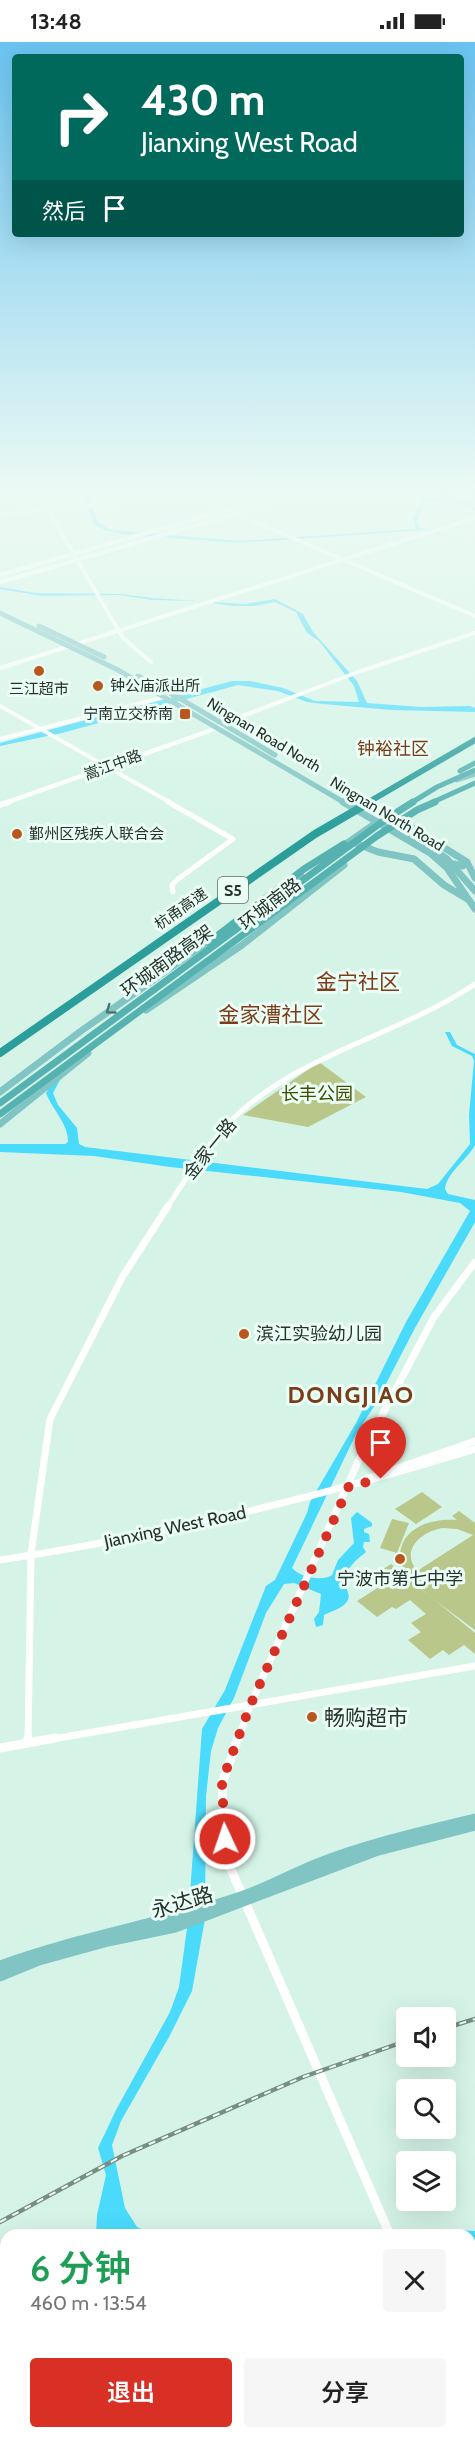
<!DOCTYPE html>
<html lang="zh">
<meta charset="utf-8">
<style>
:root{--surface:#fff;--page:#f6f6f6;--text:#222;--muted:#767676;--accent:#d93025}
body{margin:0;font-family:Cabin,"Noto Sans SC",sans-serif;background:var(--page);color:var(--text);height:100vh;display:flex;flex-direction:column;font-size:22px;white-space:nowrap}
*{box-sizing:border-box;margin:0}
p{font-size:20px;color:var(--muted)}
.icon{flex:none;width:33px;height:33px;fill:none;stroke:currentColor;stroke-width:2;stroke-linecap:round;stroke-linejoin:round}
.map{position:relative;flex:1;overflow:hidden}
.drawer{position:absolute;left:0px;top:2187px;width:476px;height:210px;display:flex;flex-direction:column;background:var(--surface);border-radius:18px 18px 0 0;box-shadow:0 6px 24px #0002}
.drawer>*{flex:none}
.hud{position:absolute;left:12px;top:12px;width:452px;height:183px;border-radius:6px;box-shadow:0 6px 24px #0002;background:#00695c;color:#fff;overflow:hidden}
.controls{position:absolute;left:396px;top:1965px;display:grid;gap:12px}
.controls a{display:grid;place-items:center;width:60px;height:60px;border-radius:6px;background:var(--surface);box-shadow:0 6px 24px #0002;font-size:30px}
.pin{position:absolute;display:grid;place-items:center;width:51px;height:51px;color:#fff;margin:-62px -26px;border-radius:50% 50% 50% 0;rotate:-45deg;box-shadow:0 0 6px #0007}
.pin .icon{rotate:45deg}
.me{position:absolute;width:66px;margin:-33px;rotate:357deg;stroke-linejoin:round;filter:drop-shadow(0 0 4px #0008)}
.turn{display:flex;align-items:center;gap:21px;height:126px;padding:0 30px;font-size:27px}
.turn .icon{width:78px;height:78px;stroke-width:2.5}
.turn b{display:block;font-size:42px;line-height:51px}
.then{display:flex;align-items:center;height:57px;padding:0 30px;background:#0003;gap:12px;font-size:22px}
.round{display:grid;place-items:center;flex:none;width:63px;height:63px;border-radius:6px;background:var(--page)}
.headline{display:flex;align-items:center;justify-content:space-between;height:102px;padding:0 30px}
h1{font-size:36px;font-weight:600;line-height:45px;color:#1e9e55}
.primary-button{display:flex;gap:12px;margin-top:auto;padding:12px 30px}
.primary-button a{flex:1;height:69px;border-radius:6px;background:var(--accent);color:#fff;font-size:24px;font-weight:600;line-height:69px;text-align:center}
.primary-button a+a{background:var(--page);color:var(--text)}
.status{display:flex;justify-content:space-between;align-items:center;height:42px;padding:0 30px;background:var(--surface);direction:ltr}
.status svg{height:16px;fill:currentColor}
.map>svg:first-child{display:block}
.green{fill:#b9c88a;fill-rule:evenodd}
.water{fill:#4adafc}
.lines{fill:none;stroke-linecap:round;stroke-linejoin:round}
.tertiary-far3{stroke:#fff;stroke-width:4}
.tertiary-far2{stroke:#fff;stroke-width:5}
.tertiary-far1{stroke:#fff;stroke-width:7}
.tertiary{stroke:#fff;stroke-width:9}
.secondary-far2{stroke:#fff;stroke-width:4.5}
.secondary-far1{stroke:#fff;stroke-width:6}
.secondary{stroke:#fff;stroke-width:10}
.primary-far2{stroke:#80c5c4;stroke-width:5}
.primary-far1{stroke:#80c5c4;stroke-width:7}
.primary{stroke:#80c5c4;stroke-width:11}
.trunk-far1{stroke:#56b2b0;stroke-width:5}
.trunk{stroke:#56b2b0;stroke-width:7}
.motorway-far1{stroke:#2b9e9c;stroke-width:6}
.motorway{stroke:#2b9e9c;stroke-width:8}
.rail-casing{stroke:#788d84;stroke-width:4.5}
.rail{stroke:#ebfef6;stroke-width:2;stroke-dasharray:7;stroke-linecap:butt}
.oneway{stroke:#4e7471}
.route{stroke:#d93025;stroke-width:10;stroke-dasharray:0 18}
.poi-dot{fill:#ba571f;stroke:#ebfef6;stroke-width:2}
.labels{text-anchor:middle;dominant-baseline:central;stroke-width:6;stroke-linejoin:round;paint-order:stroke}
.far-poi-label{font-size:15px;fill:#26322d;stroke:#ebfef6;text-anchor:start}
.far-street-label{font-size:15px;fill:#26322d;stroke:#ebfef6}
.shield{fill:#ebfef6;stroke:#616f69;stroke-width:1.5}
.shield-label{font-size:16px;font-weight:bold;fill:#26322d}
.far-quarter-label{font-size:18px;fill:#7c3c1a;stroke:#ebfef6}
.street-label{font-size:18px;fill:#26322d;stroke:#ebfef6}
.park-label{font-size:18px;fill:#414d00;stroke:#ebfef6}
.poi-label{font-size:18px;fill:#26322d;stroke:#ebfef6;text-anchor:start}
.quarter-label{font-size:21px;fill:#7c3c1a;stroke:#ebfef6}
.near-poi-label{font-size:21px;fill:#26322d;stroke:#ebfef6;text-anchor:start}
.near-street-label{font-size:21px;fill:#26322d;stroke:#ebfef6}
.district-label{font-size:24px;font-weight:bold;letter-spacing:1.5px;fill:#7c3c1a;stroke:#ebfef6}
</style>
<div class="status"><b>13:48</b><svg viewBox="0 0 49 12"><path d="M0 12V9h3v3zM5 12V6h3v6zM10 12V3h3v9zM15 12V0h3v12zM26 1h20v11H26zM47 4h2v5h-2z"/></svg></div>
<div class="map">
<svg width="475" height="2397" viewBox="0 0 475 2397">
<rect width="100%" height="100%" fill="#d5f4e7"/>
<path class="green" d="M319,1020L366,1055L308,1085L243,1073Z
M422,1450L442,1465L416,1482L395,1467Z
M459,1469L475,1481V1588C457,1574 415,1546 404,1527C397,1516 400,1501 409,1492C421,1480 440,1477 457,1478L452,1474ZM442,1486L457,1487L473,1493L417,1529C400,1508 421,1490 442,1486Z
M392,1477L409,1481L397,1511L380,1506Z
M391,1522L475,1591V1612L464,1603L449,1613L443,1608L430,1617L408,1598L421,1590L411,1581L426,1572L410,1558L396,1567L392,1565L377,1575L357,1559L387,1540L377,1531Z"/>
<path class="water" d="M81,453H88L98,480L111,488L240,499L416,487L413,475L423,457L433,456L448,460L475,453L447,462L428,458L417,478L420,486L475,501L424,488L240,501L127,493L104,488L95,483Z
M0,545L35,551L121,552L152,556L244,562L275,557L303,572L313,590L357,639L367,661L421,665L470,664L475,666V670L391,668L323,662L307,660L278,649L238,643L62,691L0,704V701L232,639H250L283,646L315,659L359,660L354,644L319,599L307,591L296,570L275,560L255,564H233L199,559L153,558L119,553L42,554L0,547Z
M445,990H450L457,1003L475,1012V1103C467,1118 447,1130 445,1147L448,1152L475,1158V1180L415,1286L375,1363L356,1392L292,1526C300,1535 322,1540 332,1533L338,1518L354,1501L351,1476L357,1470L372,1481V1484L364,1487V1490L369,1492L370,1500H364L363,1505L366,1510C355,1519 342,1529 346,1544C347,1549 350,1553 348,1558C344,1566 332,1569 324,1573L323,1583L316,1585L314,1577L319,1570L321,1552L294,1541L284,1542L266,1571L234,1656L218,1686L211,1709L206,1754L205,1877L192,1949L169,1995L121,2079L112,2103L125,2166L137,2185L154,2193H96L97,2173L106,2133L98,2106L116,2068L170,1970L179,1945L188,1879L202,1687L225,1648L266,1544L275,1538L307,1471L310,1460L356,1381L406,1280L470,1169L460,1161L401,1150L170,1125L94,1114L0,1110V1102H65L68,1100C69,1083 52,1067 46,1051L53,1040L61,1036L53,1051L58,1063L77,1086L79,1102L85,1105L427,1147L438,1142L470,1102L469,1073L474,1019L472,1014L452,1004Z
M457,2188L475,2189V2223H470V2193H338Z
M6,2321V2379L0,2389V2329Z"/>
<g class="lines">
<path class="tertiary-far3" d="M39,453L123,596L151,620
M192,453L475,574
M0,472L134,460L168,453
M0,626L475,476
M0,664L171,761
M224,681L358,630L475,591
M0,697L173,653"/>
<path class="tertiary-far2" d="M168,760L233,797L178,837L172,843L173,850
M167,1166C188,1133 209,1098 239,1071C307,1010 400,992 475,942"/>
<path class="tertiary-far1" d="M363,1438L475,1399
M0,1518C162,1494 319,1455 475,1407
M28,1698L31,1512L50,1377L123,1234L168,1164
M47,1698L475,1624
M238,1698L250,1664L360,1415L434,1275L475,1220"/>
<path class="tertiary" d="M238,1696L222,1742L226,1816L390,2193
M28,1701V1696
M0,1706L55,1696
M470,2357L475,2368"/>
<path class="secondary-far2" d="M0,533L279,453
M0,540L301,453
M5,761L226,683"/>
<path class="secondary-far1" d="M0,763L9,760"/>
<path class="secondary" d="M470,2387L475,2384
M446,2397L460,2391"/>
<path class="primary-far2" d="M442,453L475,466
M0,571L118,628L345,761
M39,584L104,615
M138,634L173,653
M174,653L275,713
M457,738L475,732"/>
<path class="primary-far1" d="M343,760L430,811L447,826L475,867
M390,772L467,820
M412,794L447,817L475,849
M350,799L378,810L414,817L444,843L469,858
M340,806L380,778
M454,822L463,824L467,820L475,836
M267,859L302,835
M146,968L242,903L344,823
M0,1050L81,989L213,896
M0,1082L88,1011"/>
<path class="primary" d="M0,1924C79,1895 162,1882 241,1855C267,1846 292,1832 317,1822C368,1802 422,1790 475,1777
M0,1934L39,1918L108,1899L175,1885L375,1809L475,1783"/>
<path class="trunk-far1" d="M460,729L475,721
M411,761L437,745L475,728
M431,761L475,741"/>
<path class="trunk" d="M209,900L304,827L344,802
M0,1061L386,777L413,760
M0,1072L377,794L417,768L435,760"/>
<path class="motorway-far1" d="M367,761L475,698"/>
<path class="motorway" d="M0,1011L315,792L370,760"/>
<defs>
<path id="rail" d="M446,1986L475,1977
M0,2180L122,2114L303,2035L406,1999"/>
</defs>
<use href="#rail" class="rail-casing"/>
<use href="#rail" class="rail"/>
</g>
<defs><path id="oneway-chevron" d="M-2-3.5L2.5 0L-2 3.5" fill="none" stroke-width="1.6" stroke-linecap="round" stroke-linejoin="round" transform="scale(1.5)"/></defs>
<use class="oneway" href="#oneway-chevron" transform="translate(110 968) rotate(144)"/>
<linearGradient id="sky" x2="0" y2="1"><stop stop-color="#69c3f0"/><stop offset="0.57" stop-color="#ecfaf4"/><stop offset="1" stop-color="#ecfaf4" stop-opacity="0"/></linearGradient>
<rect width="475" height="789" fill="url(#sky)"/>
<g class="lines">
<path class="route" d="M225,1797L222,1742L227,1726L250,1664L349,1444L381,1437"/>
</g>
<g class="poi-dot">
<circle cx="39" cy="629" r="6"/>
<circle cx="98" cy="644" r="6"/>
<rect x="179" y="666" width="12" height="12" rx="3"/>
<circle cx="17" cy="792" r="6"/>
<circle cx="244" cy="1292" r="6"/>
<circle cx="400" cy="1517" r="6"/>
<circle cx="312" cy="1675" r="6"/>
</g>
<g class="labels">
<g class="far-poi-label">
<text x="110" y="644">钟公庙派出所</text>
<text x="39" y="647" text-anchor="middle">三江超市</text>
<text x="173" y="672" text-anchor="end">宁南立交桥南</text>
<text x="29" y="792">鄞州区残疾人联合会</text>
</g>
<g class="far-street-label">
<text transform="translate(264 693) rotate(31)">Ningnan Road North</text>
<text transform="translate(113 723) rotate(-20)">嵩江中路</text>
<text transform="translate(387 772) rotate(31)">Ningnan North Road</text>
<text transform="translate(181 867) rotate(-35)">杭甬高速</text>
</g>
<rect class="shield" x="218" y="835" width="30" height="26" rx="4.5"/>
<g class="shield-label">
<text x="233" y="848">S5</text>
</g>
<g class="far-quarter-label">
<text x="393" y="707">钟裕社区</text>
</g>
<g class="street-label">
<text transform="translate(270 862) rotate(-38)">环城南路</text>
<text transform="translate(167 919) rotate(-36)">环城南路高架</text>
<text transform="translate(210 1107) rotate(-51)">金家一路</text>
<text transform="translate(175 1485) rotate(-12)">Jianxing West Road</text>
</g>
<g class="park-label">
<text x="317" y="1052">长丰公园</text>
</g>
<g class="poi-label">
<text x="256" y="1292">滨江实验幼儿园</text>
<text x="400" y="1537" text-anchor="middle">宁波市第七中学</text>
</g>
<g class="quarter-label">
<text x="358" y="939">金宁社区</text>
<text x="271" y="972">金家漕社区</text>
</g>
<g class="near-poi-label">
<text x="324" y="1675">畅购超市</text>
</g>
<g class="near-street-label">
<text transform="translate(182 1860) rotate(-16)">永达路</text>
</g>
<g class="district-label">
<text x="351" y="1352">DONGJIAO</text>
</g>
</g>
</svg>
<div class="controls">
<a><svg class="icon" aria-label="sound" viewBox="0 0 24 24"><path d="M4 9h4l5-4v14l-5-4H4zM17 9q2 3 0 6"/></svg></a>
<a><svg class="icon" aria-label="search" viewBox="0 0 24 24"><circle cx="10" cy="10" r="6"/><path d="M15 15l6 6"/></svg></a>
<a><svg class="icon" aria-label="layers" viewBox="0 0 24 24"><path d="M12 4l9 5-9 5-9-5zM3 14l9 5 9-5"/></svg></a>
</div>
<div class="pin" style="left:381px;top:1437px;background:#d93025"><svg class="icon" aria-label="arrive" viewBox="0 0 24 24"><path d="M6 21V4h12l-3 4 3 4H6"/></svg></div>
<svg class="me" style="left:225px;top:1797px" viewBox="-20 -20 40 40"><circle r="17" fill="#d93025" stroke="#fff" stroke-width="3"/><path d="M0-11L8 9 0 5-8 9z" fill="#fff"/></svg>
<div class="hud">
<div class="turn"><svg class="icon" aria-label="right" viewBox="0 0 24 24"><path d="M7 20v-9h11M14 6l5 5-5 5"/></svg><div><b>430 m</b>Jianxing West Road</div></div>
<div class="then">然后<svg class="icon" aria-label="arrive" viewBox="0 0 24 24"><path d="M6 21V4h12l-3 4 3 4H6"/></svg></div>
</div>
<section class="drawer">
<div class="headline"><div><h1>6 分钟</h1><p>460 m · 13:54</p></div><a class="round"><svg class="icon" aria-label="close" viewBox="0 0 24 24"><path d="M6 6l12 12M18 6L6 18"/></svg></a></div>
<div class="primary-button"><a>退出</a><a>分享</a></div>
</section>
</div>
